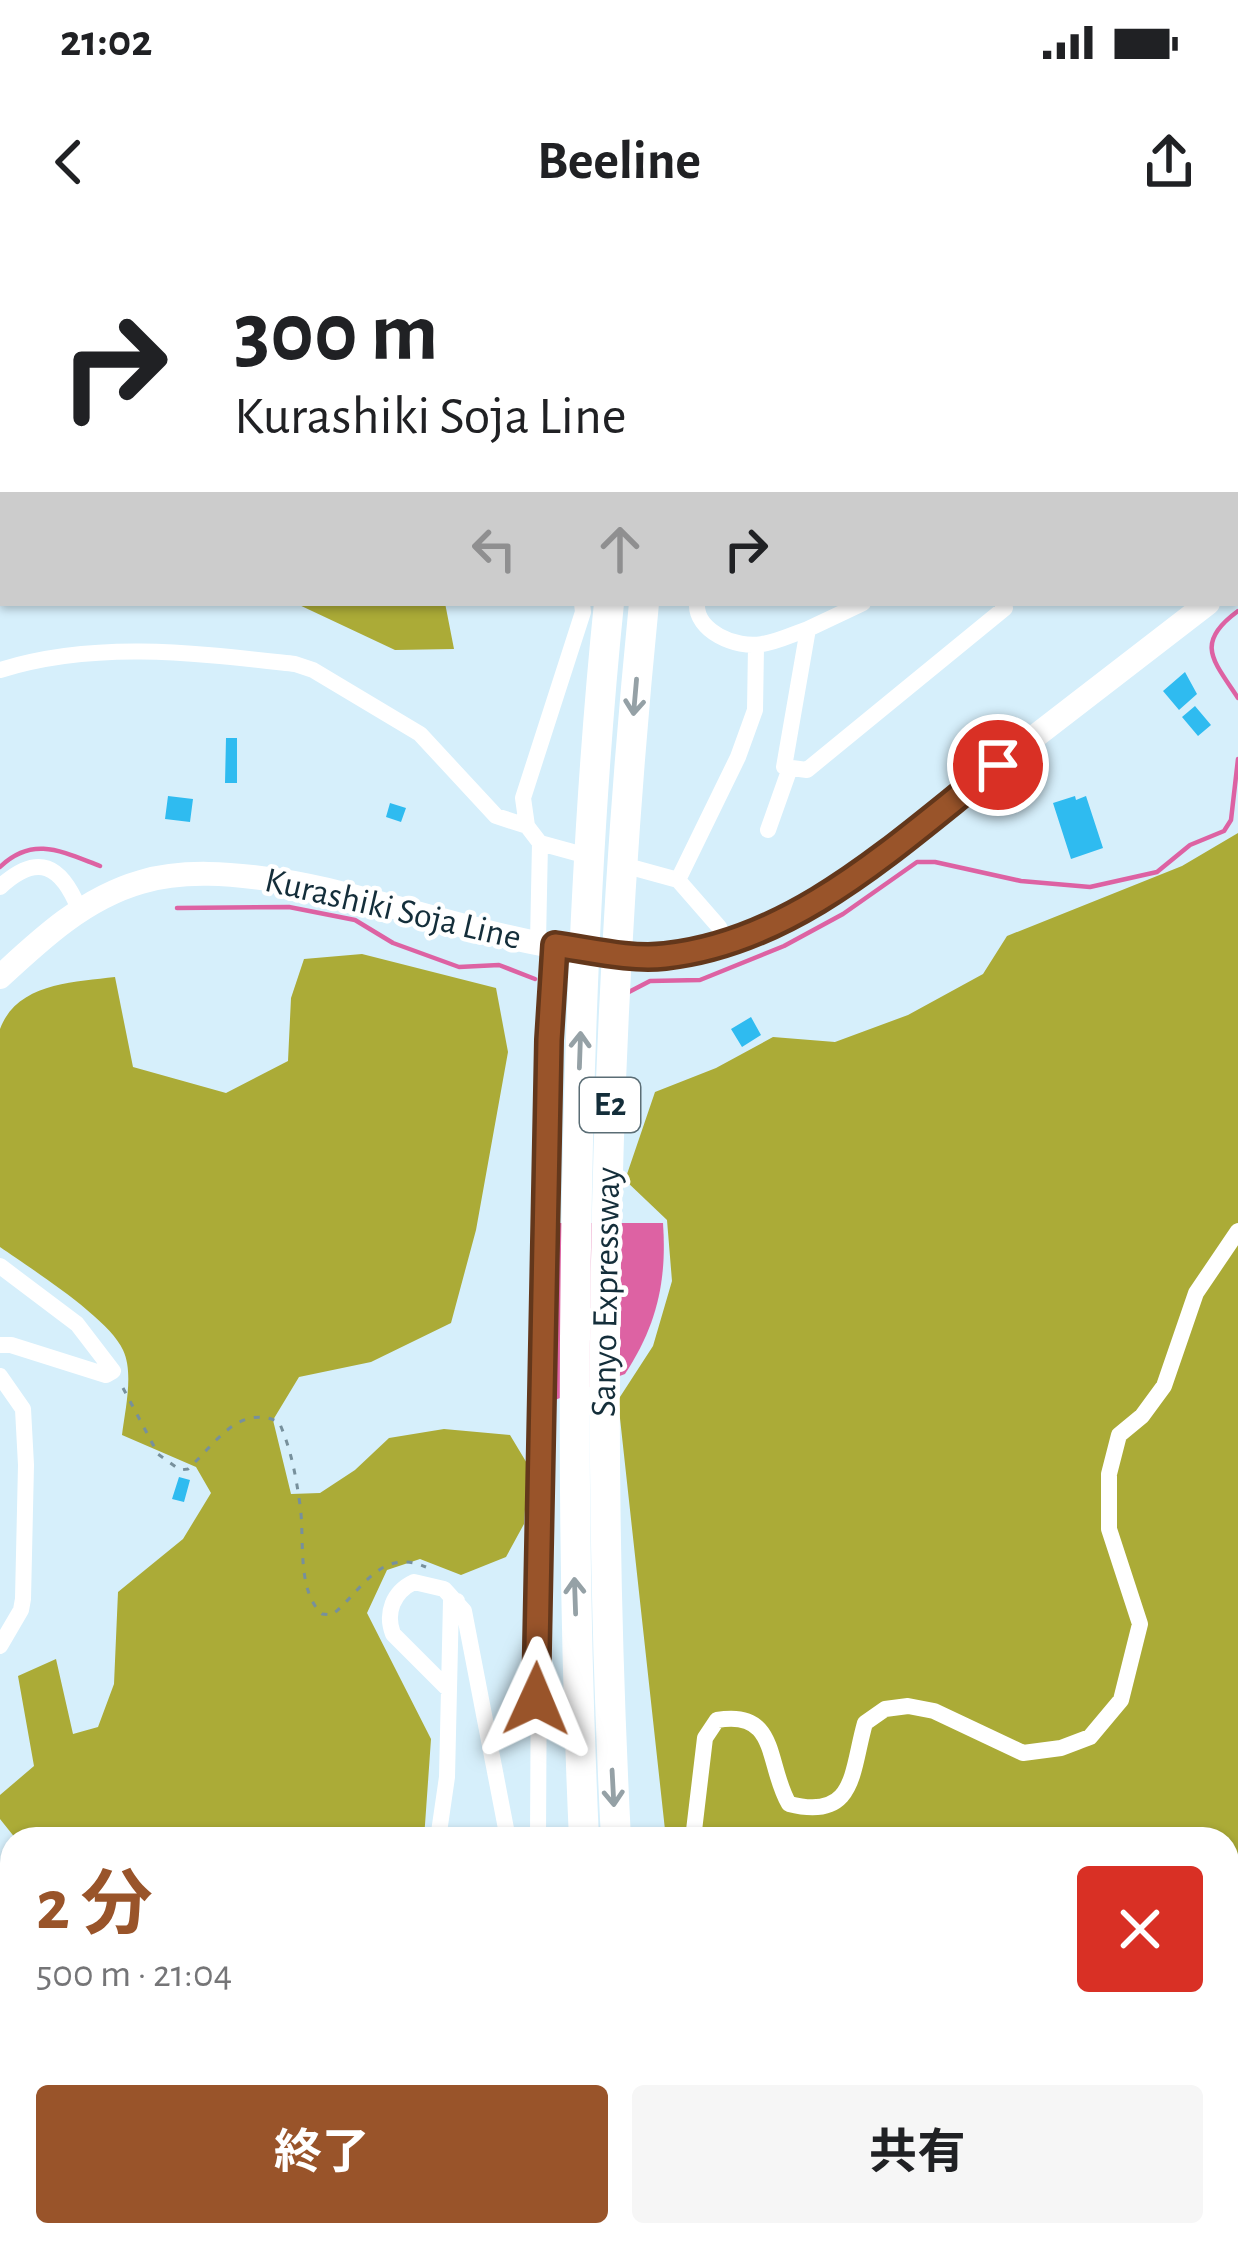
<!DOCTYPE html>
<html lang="ja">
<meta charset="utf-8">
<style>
:root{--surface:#fff;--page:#f6f6f6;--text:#202124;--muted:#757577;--accent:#99542a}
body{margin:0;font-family:"Alegreya Sans","Noto Sans JP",sans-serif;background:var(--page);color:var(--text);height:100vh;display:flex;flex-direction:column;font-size:45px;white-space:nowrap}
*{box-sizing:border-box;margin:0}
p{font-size:39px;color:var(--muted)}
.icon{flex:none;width:66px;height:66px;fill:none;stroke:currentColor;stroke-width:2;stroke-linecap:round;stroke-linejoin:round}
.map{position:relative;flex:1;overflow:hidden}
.sheet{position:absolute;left:0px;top:1587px;width:1239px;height:420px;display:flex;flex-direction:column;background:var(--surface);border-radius:36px 36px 0 0;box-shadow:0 3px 9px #0004}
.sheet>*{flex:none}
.top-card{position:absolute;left:0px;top:0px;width:1239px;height:366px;box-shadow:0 3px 9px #0004;background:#fff;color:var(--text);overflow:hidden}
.pin{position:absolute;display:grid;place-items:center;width:102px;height:102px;color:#fff;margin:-51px;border:6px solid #fff;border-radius:50%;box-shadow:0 3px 12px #0007}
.me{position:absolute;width:132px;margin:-66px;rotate:1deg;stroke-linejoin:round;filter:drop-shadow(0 0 9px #0008)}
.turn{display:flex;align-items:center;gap:42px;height:252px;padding:0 36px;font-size:54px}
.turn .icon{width:156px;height:156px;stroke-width:2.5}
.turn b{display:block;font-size:84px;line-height:102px}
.lanes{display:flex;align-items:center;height:114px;padding:0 36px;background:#0003;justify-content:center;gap:60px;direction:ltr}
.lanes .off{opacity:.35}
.round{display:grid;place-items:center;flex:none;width:126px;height:126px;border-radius:12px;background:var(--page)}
.overview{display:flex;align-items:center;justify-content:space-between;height:204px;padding:0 36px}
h1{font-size:72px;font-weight:700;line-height:90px;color:var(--accent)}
.button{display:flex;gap:24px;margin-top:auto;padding:24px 36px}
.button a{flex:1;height:138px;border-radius:12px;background:var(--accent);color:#fff;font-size:48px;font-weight:700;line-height:138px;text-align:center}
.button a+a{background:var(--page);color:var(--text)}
.status{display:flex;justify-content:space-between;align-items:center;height:84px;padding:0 60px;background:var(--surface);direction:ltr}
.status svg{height:33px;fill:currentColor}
header{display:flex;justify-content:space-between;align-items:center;height:156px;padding:0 36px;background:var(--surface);font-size:54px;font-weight:700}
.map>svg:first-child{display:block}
.forest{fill:#abab37}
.water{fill:#dd62a3}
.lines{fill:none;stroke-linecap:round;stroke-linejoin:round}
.stream{stroke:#dd62a3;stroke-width:4.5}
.building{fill:#2fbbf0}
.path{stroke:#77909c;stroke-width:3;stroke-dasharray:6 9;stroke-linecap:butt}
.minor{stroke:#fff;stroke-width:16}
.secondary{stroke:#fff;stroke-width:24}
.motorway{stroke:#fff;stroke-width:30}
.oneway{stroke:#95a1a6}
.route-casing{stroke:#63371b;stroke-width:30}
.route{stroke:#99542a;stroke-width:21}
.labels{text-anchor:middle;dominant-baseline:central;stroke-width:9;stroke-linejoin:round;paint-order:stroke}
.shield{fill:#fff;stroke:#5a6d75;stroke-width:3}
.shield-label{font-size:33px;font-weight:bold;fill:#142e3a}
.street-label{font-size:36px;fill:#142e3a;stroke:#fff}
</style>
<div class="status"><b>21:02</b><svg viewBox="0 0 49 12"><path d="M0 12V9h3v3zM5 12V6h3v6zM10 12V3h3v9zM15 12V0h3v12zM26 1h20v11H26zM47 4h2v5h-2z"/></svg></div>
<header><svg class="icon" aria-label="back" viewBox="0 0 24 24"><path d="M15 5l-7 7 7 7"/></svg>Beeline<svg class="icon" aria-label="share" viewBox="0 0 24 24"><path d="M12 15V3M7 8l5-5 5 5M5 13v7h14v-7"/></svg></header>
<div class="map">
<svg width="1238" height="2007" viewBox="0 0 1238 2007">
<rect width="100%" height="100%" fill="#d6effb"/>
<path class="forest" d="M875,0H1238V243L1236,3Z
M295,363H445L454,409L395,410Z
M1238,593V2007H701L700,1995H1227V1599H666L618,1160L653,1106L672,1041L667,980L625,940L655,852L716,828L773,797L835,802L908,775L983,734L1007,696L1182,626Z
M362,714L496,748L508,812L476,990L451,1083L371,1122L299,1137L273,1180L291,1254L320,1253L355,1230L389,1198L444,1189L510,1195L528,1225L524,1284L506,1317L461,1335L420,1319L387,1330L367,1373L431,1499L424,1599H16L0,1579V1555L34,1526L18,1436L56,1419L73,1494L98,1487L114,1444L118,1352L183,1299L211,1253L196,1227L122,1195C125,1170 134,1133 123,1110C109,1078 30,1028 0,1007V789C17,743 73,742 115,737L133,827L226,853L288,821L291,758L304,719Z"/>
<path class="water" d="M555,983H663C667,1041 657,1085 625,1134L552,1161Z"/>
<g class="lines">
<path class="stream" d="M1238,371C1194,403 1213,420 1238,458
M0,627C33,595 63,612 100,626
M177,668L289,667L355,680L393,703L459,727L499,725L535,739
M625,754L650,741L700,740L784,706L843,674L917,622H935L1021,641L1090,647L1157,632L1190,605L1224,591L1231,580L1238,519"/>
</g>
<path class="building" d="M1185,432L1197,454L1179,470L1163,451Z
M1195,466L1211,485L1198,496L1182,477Z
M226,498H237V543H225Z
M168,556L193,559L190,582L165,579Z
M1075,556L1076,560L1086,556L1103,608L1071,619L1053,563Z
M390,563L406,568L401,582L386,577Z
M751,777L761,795L742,807L731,789Z
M179,1237L190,1240L184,1262L172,1259Z
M0,1936L12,1970V1977L0,1981Z"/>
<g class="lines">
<path class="path" d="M123,1148L158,1214L180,1230L188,1229C215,1204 239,1163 279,1182C291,1209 296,1236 300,1265C305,1298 296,1350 322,1374L332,1375C362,1351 380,1307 426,1327"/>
<path class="minor" d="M607,0V3
M762,3L764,0
M697,363C695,391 736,409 762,404C777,402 793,394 808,389
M863,363L808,389L784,527L807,530L1005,368L1002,363
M0,430C97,400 196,413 295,424L313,430L420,494L496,576L527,586
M768,590L790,528
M540,603L591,617
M616,623L678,640L719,687L728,704
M678,640L738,517L755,470L756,406
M0,647C38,612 61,625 79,669
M538,702L540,603L527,586L523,558L583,372L582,363
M0,1026L77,1084L113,1131L106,1135L11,1105H0
M0,1136L23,1169L26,1225L23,1359L21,1370L0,1406
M446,1447L393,1394C385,1373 393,1352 414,1342L444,1349L464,1371L508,1599
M438,1599L447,1537L451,1361H457
M538,1599L540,1215L549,800L555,705
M693,1599L705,1498L717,1480C779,1469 766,1525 789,1564C856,1581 851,1532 865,1483L885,1469L908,1466L934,1471L1023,1513L1061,1508L1090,1497L1121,1460L1140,1384L1109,1289V1234L1119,1195L1142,1176L1164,1146L1196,1053L1238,991
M0,1778L12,1776
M572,1995L574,2007"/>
<path class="secondary" d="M1236,342L1238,340
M0,737C42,698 85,658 141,642C184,629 233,634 276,640C420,662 584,745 729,703C808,680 885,612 950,562C1036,496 1122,429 1208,363"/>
<path class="motorway" d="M635,3V0
M657,3L658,0
M693,3L694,0
M717,3V0
M584,1599C575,1402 573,1205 576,1008C579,792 587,577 609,363
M616,1599C595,1186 603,774 644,363
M612,1995L613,2007
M642,1995L643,2007"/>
</g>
<defs><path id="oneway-shaft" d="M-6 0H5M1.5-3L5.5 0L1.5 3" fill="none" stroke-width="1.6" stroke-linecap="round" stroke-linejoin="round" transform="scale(3)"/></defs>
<g class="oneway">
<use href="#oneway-shaft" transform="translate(635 457) rotate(95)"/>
<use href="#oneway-shaft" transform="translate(580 810) rotate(-88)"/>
<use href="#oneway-shaft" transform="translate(575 1356) rotate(-92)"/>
<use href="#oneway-shaft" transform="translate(613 1548) rotate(87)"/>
</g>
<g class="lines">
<defs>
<path id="route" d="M536,1459L549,800L555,705C591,710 630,720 665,716C796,702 899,602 998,525"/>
</defs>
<use href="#route" class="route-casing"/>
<use href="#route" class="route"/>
</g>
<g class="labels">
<rect class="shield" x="580" y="838" width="60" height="54" rx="9"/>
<g class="shield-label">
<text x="610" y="865">E2</text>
</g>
<g class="street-label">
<text transform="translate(393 669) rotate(13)">Kurashiki Soja Line</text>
<text transform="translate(606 1052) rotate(-89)">Sanyo Expressway</text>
</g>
</g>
</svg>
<div class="pin" style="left:998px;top:525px;background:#d93025"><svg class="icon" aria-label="arrive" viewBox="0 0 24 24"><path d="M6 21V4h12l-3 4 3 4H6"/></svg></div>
<svg class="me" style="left:536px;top:1459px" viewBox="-20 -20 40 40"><path d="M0-17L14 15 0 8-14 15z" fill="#99542a" stroke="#fff" stroke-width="4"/></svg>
<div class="top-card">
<div class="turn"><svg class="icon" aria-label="right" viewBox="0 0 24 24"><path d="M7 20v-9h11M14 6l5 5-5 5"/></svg><div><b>300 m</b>Kurashiki Soja Line</div></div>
<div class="lanes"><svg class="icon off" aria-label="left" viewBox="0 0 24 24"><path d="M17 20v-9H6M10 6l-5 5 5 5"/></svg><svg class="icon off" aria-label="ahead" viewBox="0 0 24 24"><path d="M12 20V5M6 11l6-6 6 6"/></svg><svg class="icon" aria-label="right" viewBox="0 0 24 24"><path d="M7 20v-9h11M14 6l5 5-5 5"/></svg></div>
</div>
<section class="sheet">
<div class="overview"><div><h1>2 分</h1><p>500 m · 21:04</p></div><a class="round" style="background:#d93025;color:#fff"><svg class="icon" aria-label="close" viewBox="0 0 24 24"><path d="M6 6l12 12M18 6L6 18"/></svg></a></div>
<div class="button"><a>終了</a><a>共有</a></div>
</section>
</div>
